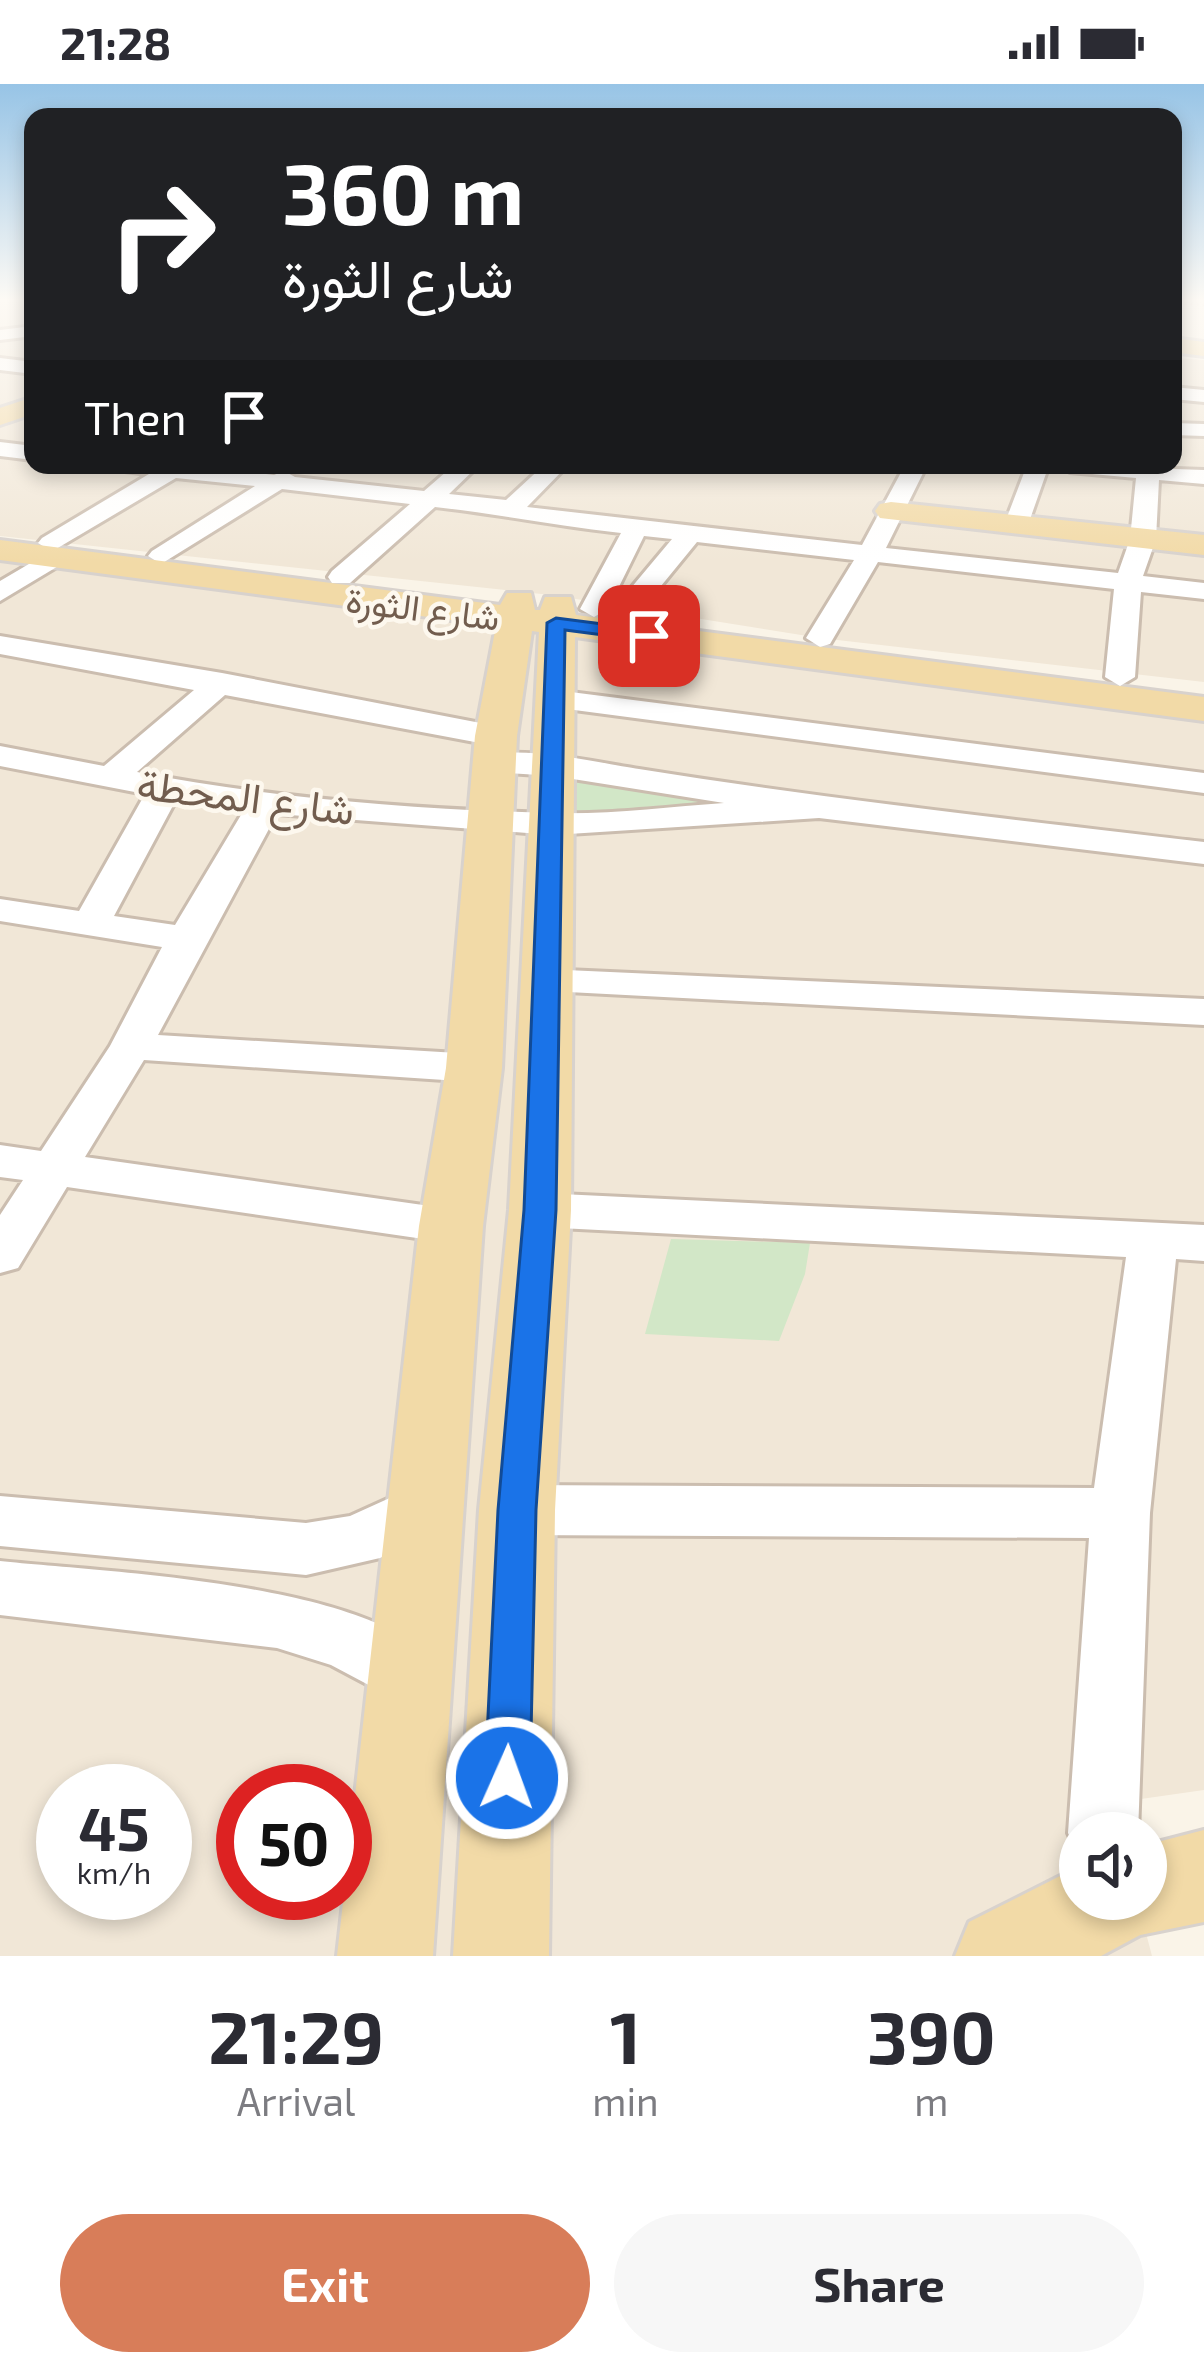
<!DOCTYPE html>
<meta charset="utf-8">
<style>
:root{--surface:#fff;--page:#f7f7f7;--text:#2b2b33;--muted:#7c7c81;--accent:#d87d59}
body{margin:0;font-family:"Exo 2",Vazirmatn,sans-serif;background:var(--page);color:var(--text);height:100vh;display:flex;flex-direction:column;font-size:45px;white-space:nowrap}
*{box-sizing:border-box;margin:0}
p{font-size:39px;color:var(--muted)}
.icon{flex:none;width:66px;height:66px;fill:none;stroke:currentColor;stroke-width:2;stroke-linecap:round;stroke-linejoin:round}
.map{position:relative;height:1872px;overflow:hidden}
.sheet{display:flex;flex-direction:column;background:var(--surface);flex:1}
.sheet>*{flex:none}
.hud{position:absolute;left:24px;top:24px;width:1158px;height:366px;border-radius:24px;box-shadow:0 6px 18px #0003;background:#202124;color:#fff;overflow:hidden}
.controls{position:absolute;left:1059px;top:1728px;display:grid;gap:24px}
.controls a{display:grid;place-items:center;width:108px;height:108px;border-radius:50%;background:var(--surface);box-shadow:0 6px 18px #0003;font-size:60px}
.speed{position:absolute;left:36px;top:1680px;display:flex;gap:24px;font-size:60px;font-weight:700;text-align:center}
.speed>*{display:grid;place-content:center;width:156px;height:156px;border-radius:50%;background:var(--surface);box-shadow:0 6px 18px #0003;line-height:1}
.speed small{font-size:30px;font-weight:400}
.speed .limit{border:18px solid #d22;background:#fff;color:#111}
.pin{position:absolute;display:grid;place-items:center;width:102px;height:102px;color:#fff;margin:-51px;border-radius:24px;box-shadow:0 6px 18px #0006}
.me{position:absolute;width:132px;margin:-66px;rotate:2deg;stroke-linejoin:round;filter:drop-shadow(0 0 9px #0008)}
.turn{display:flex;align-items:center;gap:42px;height:252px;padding:0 60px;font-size:54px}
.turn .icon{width:156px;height:156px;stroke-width:2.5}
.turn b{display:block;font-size:84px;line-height:102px}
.then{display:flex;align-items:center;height:114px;padding:0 60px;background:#0003;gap:24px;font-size:45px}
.eta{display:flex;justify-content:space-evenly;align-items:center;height:204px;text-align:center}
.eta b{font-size:72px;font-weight:700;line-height:84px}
.primary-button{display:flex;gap:24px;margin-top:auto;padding:24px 60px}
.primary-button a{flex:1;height:138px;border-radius:72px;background:var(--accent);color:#fff;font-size:48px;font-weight:700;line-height:138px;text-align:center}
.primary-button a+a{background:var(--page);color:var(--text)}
.status{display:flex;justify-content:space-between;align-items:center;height:84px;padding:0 60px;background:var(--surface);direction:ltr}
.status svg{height:33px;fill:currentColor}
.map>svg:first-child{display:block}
.residential{fill:#f1e7d7;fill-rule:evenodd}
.green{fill:#d2e7c7}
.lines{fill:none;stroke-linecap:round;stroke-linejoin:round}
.minor-casing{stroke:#cbbdaf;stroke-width:6}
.major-casing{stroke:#d8d2cd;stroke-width:6}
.path{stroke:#d2b9a5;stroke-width:3;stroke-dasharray:1.5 4.5;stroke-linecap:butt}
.minor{fill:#fff;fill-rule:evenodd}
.major{fill:#f2daa7;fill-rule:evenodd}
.route{fill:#1a73e8;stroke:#114b97;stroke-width:3}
.labels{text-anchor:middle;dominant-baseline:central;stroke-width:9;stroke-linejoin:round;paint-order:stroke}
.far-street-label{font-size:36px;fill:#725d4e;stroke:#fdf8ee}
.street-label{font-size:42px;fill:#725d4e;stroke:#fdf8ee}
</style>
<div class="status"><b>21:28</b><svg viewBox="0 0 49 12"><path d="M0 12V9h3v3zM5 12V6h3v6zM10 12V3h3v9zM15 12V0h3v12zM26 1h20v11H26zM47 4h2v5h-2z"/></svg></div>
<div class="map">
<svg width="1204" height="1872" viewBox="0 0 1204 1872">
<rect width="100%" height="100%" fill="#faf4e8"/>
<path class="residential" d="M0,217H33V381H1173V274L1204,276V598L820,554L551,511L0,452Z
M0,476L1204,636V1706L1113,1719L1080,1749V1815H1137L1152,1872H0ZM63,1707H165V1809H63ZM243,1707H345V1809H243Z"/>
<path class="green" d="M572,689L782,723L573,735Z
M671,1155L810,1159L805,1190L779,1257L645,1250Z"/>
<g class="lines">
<defs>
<path id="minor" d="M33,242V252L0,256V246Z
M0,274L33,278V290L0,286Z
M1173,303L1204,306V318L1173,315Z
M1173,339L1204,340V352L1173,351Z
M0,358L33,362V376L0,372Z
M114,381H190L274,391L284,387L295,393L424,407L454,381H479L449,410L506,416L544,381H568L527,423L862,461L905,381H927L886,464L1118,489L1130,455L1136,394L1070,388L1059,381L1204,386V400L1159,396L1156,455L1143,492L1204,499V515L1141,508L1135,593L1120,602L1105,593L1114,505L878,478L830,560L820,563L806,554L854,476L697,458L634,535L624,537L610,529L672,455L644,452L608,525L594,533L580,525L621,449C557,442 498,430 435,423L350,499H332L328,493L332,487L410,420L282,405L161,480L148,472L152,467L255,402L176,394L56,465L69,473L65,478L0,517V497L51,467L38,459L42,454L149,390L117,386Z
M1027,381H1049L1028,441L1016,448L1004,441Z
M0,552L222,589L496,642L512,652L496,662L225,611L137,688C271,714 412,725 549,729C607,731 667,723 724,719L554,692L495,688L478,678C496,655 609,681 639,685C827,715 1015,736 1204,758V780L819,734L553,751L277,730L158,951L474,970L489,974L496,984L489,994L474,998L144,976L85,1073L451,1125L468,1130L476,1142L468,1154L451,1159L67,1103L18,1184L0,1189V1131L23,1096L0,1093V1061L41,1067L110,962L162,863L0,837V815L79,827L145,710L0,682V662L104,682L194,606L0,570ZM176,716L244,726L175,841L114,832Z
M555,606L1204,689V709L544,622L540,615L544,608Z
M544,885L1204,915V941L530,906L524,897L530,888Z
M540,1109L1204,1141V1177L1176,1175L1150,1429L1138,1749H1080V1775L1068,1749L1089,1454L517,1451L496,1444L487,1426L496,1408L517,1401L1094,1404L1126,1173L540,1143L523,1138L516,1126L523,1114Z
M425,1398L446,1405L454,1423L446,1441L380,1474L306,1491L0,1462V1412L306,1439L350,1432Z
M0,1477C98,1488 402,1498 444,1594L435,1615L412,1624L331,1581L277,1564L0,1531Z"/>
<path id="major" d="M1173,254L1204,258V272L1173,268Z
M33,313V330L0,341V324Z
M891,418L1204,451V471L880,434L875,427L880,420Z
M0,456L500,521L507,509H531L535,526H540L545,513H571L576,531L1204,613V637L575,553L571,1126L555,1426L549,1872H453L479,1426L509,1126L539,548L532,547L517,652L502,984L483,1142L433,1872H337L419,1142L446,984L475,652L496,542L0,476Z
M1204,1746V1838L1140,1851L1101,1872H955L969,1838L1080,1782V1815H1146V1761Z"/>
</defs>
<use href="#minor" class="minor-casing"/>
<use href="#major" class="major-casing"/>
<path class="path" d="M1173,218L1204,221"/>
<use href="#minor" class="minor"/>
<use href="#major" class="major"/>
</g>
<linearGradient id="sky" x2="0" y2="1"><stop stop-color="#97c4e6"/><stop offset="0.45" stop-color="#fdfaf5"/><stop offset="1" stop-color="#fdfaf5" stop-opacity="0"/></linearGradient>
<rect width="1204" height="479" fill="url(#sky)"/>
<path class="route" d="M556,534L649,546L658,552L649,557L565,546L556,1126L536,1426L530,1694L523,1709L507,1715L492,1709L485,1694L498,1426L524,1126L547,539Z"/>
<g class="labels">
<g class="far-street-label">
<text transform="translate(423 523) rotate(7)">شارع الثورة</text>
</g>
<g class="street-label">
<text transform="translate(246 711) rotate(7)">شارع المحطة</text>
</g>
</g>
</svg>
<div class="controls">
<a><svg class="icon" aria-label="sound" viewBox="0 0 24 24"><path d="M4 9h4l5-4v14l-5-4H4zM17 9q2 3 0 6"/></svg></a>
</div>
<div class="speed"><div>45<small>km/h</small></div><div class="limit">50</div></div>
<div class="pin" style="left:649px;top:552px;background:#d93025"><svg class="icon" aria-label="arrive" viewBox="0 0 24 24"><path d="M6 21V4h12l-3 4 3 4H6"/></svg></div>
<svg class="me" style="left:507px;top:1694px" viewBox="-20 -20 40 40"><circle r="17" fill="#1a73e8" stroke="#fff" stroke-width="3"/><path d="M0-11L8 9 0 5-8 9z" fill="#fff"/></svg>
<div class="hud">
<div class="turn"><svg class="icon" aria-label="right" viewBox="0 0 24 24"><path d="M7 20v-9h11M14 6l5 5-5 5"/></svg><div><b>360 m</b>شارع الثورة</div></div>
<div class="then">Then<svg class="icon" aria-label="arrive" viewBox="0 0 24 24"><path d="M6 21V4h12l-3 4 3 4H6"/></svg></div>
</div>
</div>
<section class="sheet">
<div class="eta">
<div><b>21:29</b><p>Arrival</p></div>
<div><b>1</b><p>min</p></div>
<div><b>390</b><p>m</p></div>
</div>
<div class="primary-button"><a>Exit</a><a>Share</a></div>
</section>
